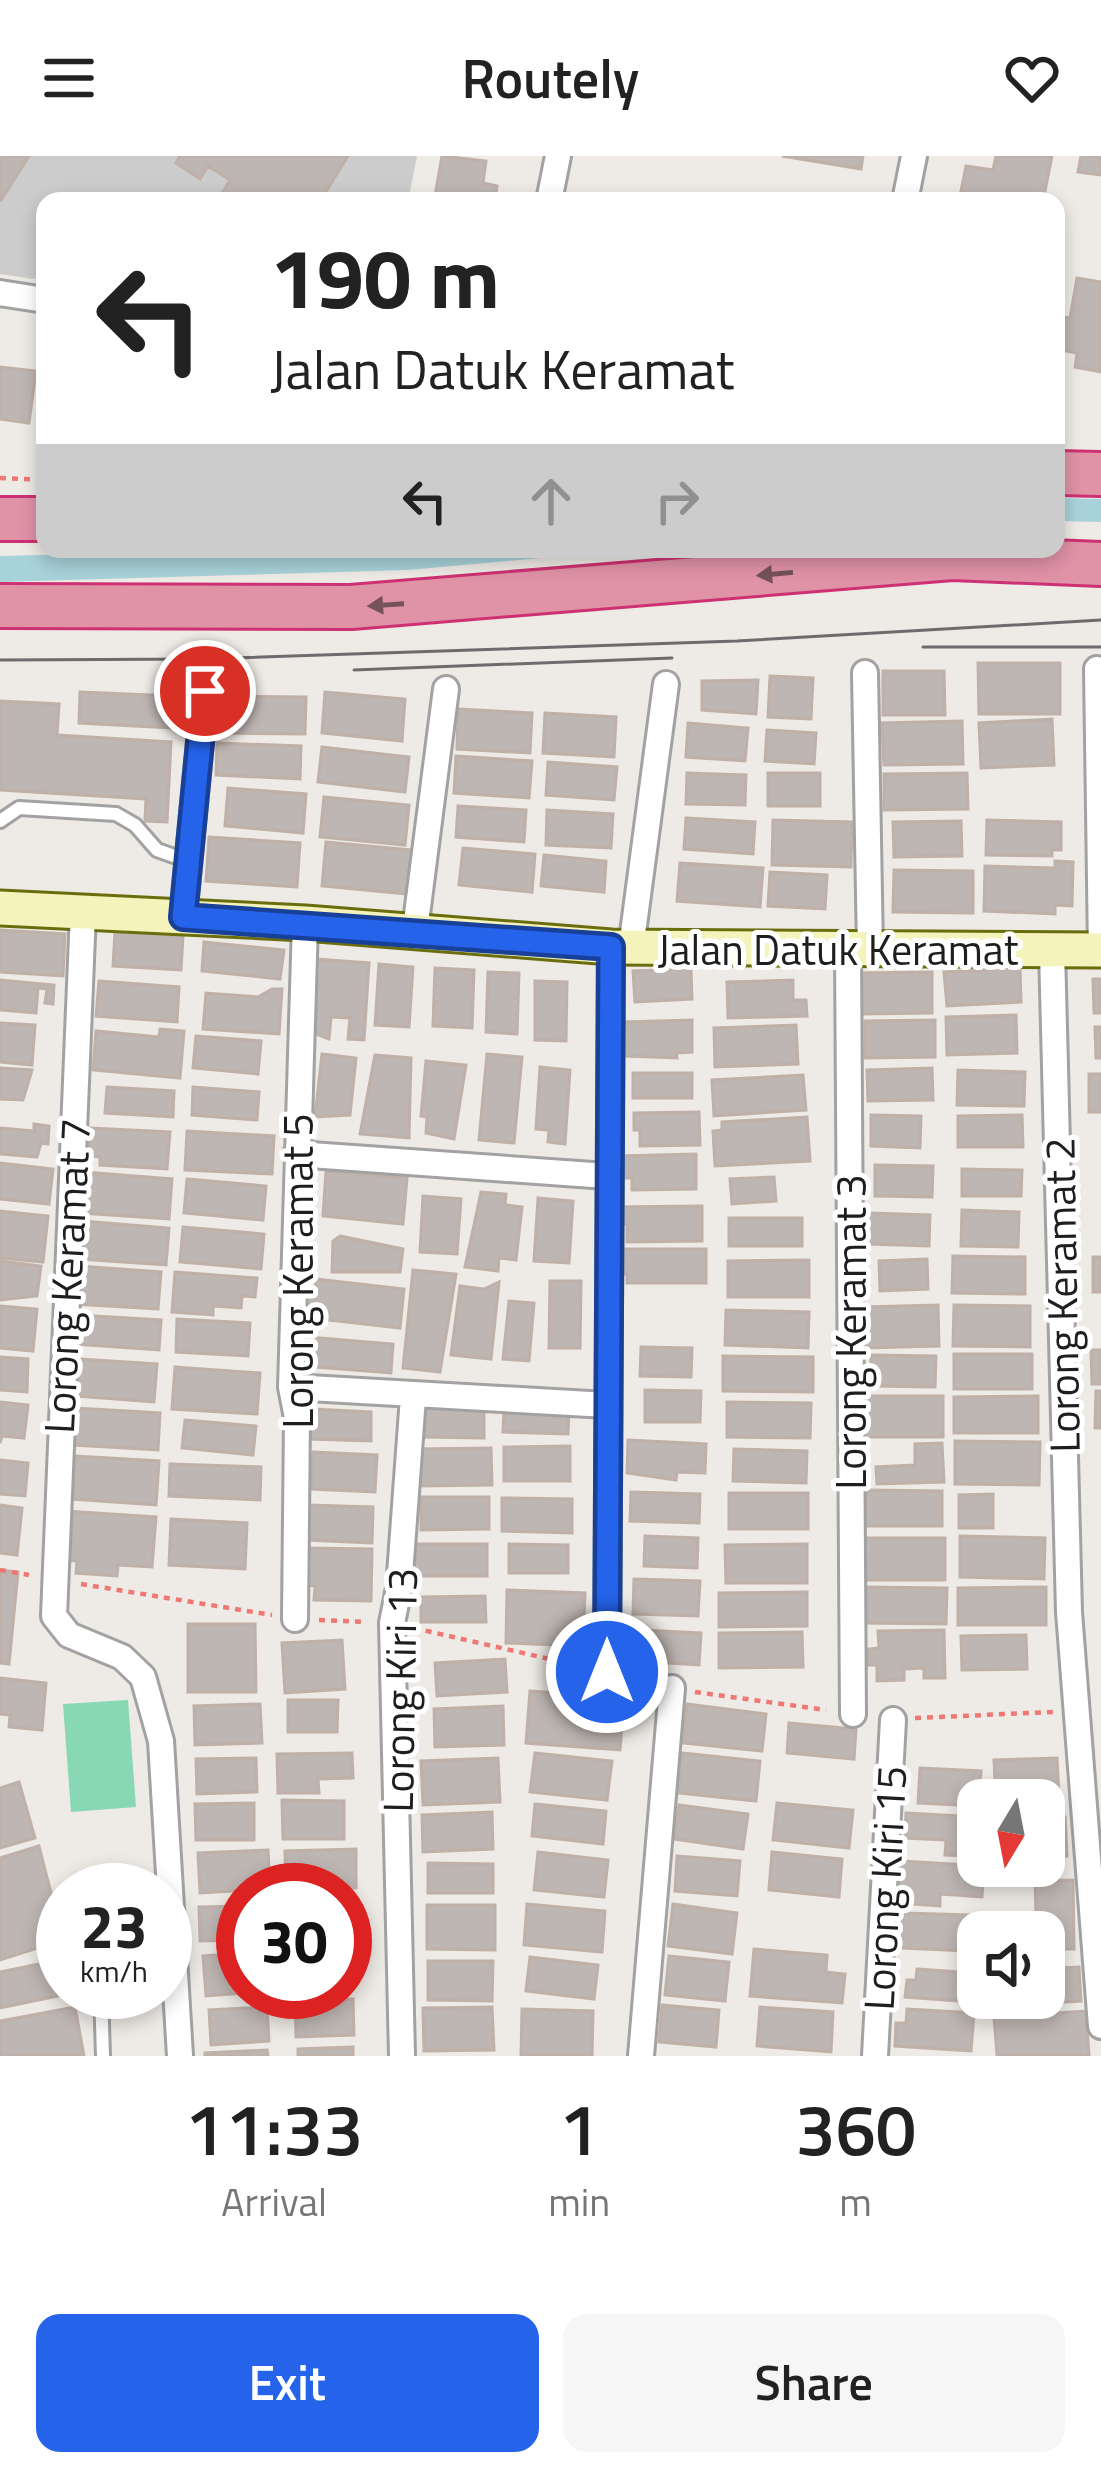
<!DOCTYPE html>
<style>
:root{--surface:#fff;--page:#f6f6f6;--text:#222;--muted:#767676;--accent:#2563eb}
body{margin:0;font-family:"Titillium Web",sans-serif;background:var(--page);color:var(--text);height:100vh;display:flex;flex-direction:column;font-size:45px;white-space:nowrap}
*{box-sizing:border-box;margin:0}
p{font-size:39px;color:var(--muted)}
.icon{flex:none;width:66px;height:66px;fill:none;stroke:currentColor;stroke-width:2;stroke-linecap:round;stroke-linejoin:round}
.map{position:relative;height:1900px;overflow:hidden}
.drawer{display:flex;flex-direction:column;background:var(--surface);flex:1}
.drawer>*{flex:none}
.guide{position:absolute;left:36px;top:36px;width:1029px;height:366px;border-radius:24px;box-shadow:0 6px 18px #0003;background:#fff;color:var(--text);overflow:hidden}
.needle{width:78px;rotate:190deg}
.fabs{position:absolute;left:957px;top:1623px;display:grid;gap:24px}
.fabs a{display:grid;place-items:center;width:108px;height:108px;border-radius:24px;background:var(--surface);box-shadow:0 6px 18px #0003;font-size:60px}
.speed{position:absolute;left:36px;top:1707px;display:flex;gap:24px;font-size:60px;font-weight:700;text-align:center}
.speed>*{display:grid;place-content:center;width:156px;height:156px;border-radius:50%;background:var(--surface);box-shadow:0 6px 18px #0003;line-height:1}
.speed small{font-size:30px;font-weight:400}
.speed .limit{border:18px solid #d22;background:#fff;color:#111}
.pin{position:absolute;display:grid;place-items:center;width:102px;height:102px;color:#fff;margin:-51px;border:6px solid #fff;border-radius:50%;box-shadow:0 3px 12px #0007}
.me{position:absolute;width:132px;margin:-66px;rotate:0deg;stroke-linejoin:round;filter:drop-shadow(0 0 9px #0008)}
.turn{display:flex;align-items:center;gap:42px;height:252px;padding:0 36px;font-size:54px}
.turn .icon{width:156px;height:156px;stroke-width:2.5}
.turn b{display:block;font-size:84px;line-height:102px}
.lanes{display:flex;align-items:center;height:114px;padding:0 36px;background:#0003;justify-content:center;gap:60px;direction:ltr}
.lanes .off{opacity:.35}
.eta{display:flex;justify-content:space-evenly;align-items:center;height:204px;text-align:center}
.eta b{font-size:72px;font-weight:600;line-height:84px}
.button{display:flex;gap:24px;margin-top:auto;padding:24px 36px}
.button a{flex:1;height:138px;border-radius:24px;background:var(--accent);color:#fff;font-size:48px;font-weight:600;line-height:138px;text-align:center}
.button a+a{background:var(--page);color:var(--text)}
header{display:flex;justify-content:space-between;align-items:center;height:156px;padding:0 36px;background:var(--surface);font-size:54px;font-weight:600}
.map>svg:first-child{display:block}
.religious{fill:#ccc}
.pitch{fill:#88d8b3}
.water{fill:#a8d2d9}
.building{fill:#beb6b2;stroke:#bfb0a8;stroke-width:3}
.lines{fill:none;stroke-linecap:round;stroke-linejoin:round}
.lane-casing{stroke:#a2a2a2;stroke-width:18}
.street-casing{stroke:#a2a2a2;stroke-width:30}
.secondary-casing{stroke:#6a6d0d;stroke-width:39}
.highway-casing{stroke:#cd3173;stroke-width:48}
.path{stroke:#ef7875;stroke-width:4.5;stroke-dasharray:6 6;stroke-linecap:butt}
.lane{stroke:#fff;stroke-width:12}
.street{stroke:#fff;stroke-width:24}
.secondary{stroke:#f5f3bc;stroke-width:33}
.highway{stroke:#e092a7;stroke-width:42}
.tram{stroke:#6c6c6c;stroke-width:3}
.oneway{fill:#75525c}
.route-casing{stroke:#184099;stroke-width:30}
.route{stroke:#2563eb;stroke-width:21}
.labels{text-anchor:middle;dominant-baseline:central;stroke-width:10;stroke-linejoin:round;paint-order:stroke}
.street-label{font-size:42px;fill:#1e1e1e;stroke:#fff}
</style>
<header><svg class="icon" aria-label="menu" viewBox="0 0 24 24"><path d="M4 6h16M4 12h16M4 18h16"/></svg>Routely<svg class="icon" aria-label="heart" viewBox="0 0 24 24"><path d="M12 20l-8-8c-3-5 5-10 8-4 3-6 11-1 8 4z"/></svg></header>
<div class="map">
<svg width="1101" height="1900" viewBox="0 0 1101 1900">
<rect width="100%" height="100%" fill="#eeeae5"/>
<path class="religious" d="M0,0H417L408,45H45V119L33,123L0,118Z"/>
<path class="pitch" d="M128,1544L136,1651L71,1656L63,1548Z"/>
<path class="water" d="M1056,342L1101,343V366L1056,365Z
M275,393H639L408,414L0,426V400Z"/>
<path class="building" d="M0,0H29L1,44L0,43Z
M180,0H348L320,45H217L230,24L208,10L200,23L176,7Z
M442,0L486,5L483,27L497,30L495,45H434Z
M782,0H863L861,13Z
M996,0H1052L1043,45H959L966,10L993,14Z
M1081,0H1101V19L1078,16Z
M1077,122L1101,126V216L1075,211L1077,197L1056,193V159L1070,162Z
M0,211L36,215L29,267L0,263Z
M978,507H1060V558H979Z
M883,515H944L945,559H883Z
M770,520L813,522L811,563L768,561Z
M758,524L756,558L702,554V525Z
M80,536L173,540L171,572L79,567Z
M325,536L405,543L402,585L322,577Z
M221,540L306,541L305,578L221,577Z
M0,545L59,548L57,579L171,586L167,666L145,665L146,643L0,634Z
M458,553L532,557L530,597L457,593Z
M545,557L616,561L614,601L543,597Z
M1052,563L1054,609L981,612L979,567Z
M962,565L963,608L884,609L882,567Z
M688,567L748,572L745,605L686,601Z
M767,574L816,577L814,608L765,605Z
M217,587L301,590L300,623L216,619Z
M322,591L409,601L405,636L318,626Z
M456,600L532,605L529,642L454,637Z
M548,606L617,611L614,644L546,639Z
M687,617L746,619L745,649L686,648Z
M768,617H820V650H768Z
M967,617L968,653L884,654V618Z
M228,632L306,638L303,677L225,670Z
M324,641L409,649L405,689L320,681Z
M458,650L526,654L524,686L456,681Z
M547,654L613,658L611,692L546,689Z
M686,662L755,666L753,698L684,693Z
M773,664L852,666L851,711L772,709Z
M987,664L1061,666V694H1052V700L986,699Z
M961,665L962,700L894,701L893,666Z
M209,681L300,687L297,731L206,725Z
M326,686L413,694L408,738L322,730Z
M463,692L535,698L532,736L459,729Z
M544,699L606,705L604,736L541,730Z
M1055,705L1073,706L1072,750L1055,749V758L984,755L985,710L1055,712Z
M680,707L763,712L760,751L677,745Z
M894,714L973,715V757L893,756Z
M770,716L827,719L825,753L768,750Z
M0,774L65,778L63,820L0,816Z
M115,776L183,780L181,814L113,810Z
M204,786L284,794L280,823L202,815Z
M316,803L369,807L364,884L348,883L350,862L331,861L329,883L311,876Z
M379,808L413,811L409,871L375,869Z
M435,812L474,814L472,872L433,870Z
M1020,812L1021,846L947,850L944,816Z
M691,813L692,843L635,846L633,815Z
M488,816L519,817L517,878L486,876Z
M932,816V857L859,858L858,817Z
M1093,823H1101V857H1094Z
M0,824L54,829L53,848L45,847L47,833L38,832L36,857L0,854Z
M793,824V844H806L807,860L728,862L727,826Z
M99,825L179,831L177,866L96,860Z
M535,825L567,826L566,885L535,884Z
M272,833H282L279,878L203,873L206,837L258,841Z
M1016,859L1017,897L947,899L946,861Z
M692,864V896L676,897L677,902L625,900L624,866Z
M935,864V901L865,902V865Z
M0,867L35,869L32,909L0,906Z
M796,869L798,908L715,911L714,872Z
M1095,871H1101V902H1096Z
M160,873L184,875L180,922L93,914L96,875L159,881Z
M196,880L261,885L258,918L193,912Z
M322,898L356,902L350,959L315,961Z
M487,898L522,901L514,987L479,984Z
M375,899L411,902L409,982L360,978Z
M426,905L466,909L454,983L426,977L427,961L421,960Z
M540,911L570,914L565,988L548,986L549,974L536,973Z
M0,912L32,914L23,944L0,943Z
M932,912L933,944L868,945L867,914Z
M958,914L1025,916L1024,950L957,949Z
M633,917H692V942H633Z
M1089,918H1101V956H1089Z
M803,919L806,954L714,960L712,924Z
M107,931L174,935L173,961L105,957Z
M193,931L259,936L257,964L192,959Z
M699,956L700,989L640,990V974H634V957Z
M871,959L921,960L920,992L871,990Z
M1022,959L1023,991H958V960Z
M807,961L810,1005L715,1010L713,975L722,974V966Z
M34,968L49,970L48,988L41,987L37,1001L0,998V972L34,975Z
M90,972L170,976L167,1013L100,1009V1001L89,1000Z
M187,975L274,980L272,1018L185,1014Z
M696,998V1033L632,1034V1022H619L618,1000Z
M0,1007L53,1013L49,1048L0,1043Z
M875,1009L933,1010L932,1041L875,1040Z
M962,1013L1022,1014L1021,1040H962Z
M326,1015L407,1022L403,1068L323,1060Z
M84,1016L172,1023L169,1063L81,1057Z
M774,1021L776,1045L732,1048L730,1023Z
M187,1023L266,1030L263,1064L184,1057Z
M481,1036L506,1038L505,1049L522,1051L516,1104L499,1102L498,1115L465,1111Z
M423,1040L461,1043L457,1098L420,1096Z
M538,1042L573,1045L569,1107L534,1105Z
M702,1050V1085L627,1086V1068H612V1051Z
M962,1054L1019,1056L1018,1091L961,1090Z
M0,1055L48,1060L43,1106L0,1102Z
M869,1057L930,1059L929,1090L868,1088Z
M729,1062H802V1090H729Z
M82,1065L169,1072L166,1109L80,1103Z
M183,1071L264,1078L261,1113L180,1106Z
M340,1080L403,1093L400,1116H332L333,1085Z
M617,1093H706V1127H627V1118H617Z
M953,1100L1025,1101V1138L952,1137Z
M1093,1101H1101V1136H1093Z
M927,1103L928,1133L880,1135L879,1105Z
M809,1104V1141H728V1105Z
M0,1105L41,1110L37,1140L0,1144Z
M78,1110L161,1116L158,1153L75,1148Z
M413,1114L456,1118L440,1216L403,1212Z
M175,1116L257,1122L255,1141L242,1140L241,1152L213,1150V1159L172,1156Z
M316,1123L404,1133L400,1172L302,1161L305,1141L314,1142Z
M550,1125H581L580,1192H549Z
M499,1126L491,1203L451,1199L460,1130L484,1133Z
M509,1145L534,1147L529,1205L503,1203Z
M938,1149L939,1190L865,1192L864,1151Z
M954,1149L1030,1150V1191L953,1190Z
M0,1150L37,1153L33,1195L0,1192Z
M726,1154L809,1156L808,1192L725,1189Z
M77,1159L161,1164L159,1194L75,1188Z
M177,1163L250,1167L248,1200L176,1196Z
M308,1181L393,1188L391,1217L316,1211V1205L306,1204Z
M641,1191L692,1192L691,1221L640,1220Z
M1091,1194H1101V1228H1092Z
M954,1198H1032V1233H954Z
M871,1199L936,1200L935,1231L871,1230Z
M723,1200L813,1201V1236L723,1235Z
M0,1201L28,1203L27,1236L0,1234Z
M79,1203L157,1208L154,1246L77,1240Z
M175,1211L260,1217L257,1258L172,1253Z
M645,1234L701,1235L700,1266H645Z
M1096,1235H1101V1272H1095Z
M862,1240H943V1281H862Z
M1038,1240V1277H954V1241Z
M0,1246L28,1249L24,1282L2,1280L0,1287Z
M727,1246L811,1247L810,1282L727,1281Z
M425,1250L484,1251V1282L424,1281Z
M75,1252L160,1257L158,1294L74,1289Z
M311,1253L371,1256V1285L309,1283Z
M504,1253L569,1255L568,1278L503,1276Z
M185,1264L256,1270L253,1299L182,1292Z
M628,1284L706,1288L705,1317L677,1316L676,1324L627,1317Z
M955,1285L1040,1286L1039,1329L955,1328Z
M942,1287L944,1326L877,1328L876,1311L915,1309V1288Z
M570,1290V1325H504V1291Z
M491,1292L492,1329L416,1330L415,1293Z
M734,1293L807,1295L806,1327L733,1325Z
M313,1296L377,1299L375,1336L311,1333Z
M75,1300L159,1305L156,1349L72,1343Z
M0,1304L28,1307L25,1340L0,1338Z
M170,1308L261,1311L260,1344L169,1340Z
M866,1334L942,1335V1370H866Z
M631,1336L700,1338L699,1367L630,1365Z
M729,1337H808V1373H729Z
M993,1338V1372H959V1339Z
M421,1341H489V1373L421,1374Z
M502,1342L572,1343V1377L502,1375Z
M0,1349L22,1352L17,1399L0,1397Z
M307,1349L373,1351L372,1387L306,1384Z
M65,1355L156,1361L152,1411L118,1409L117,1420L76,1417L77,1405L63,1404Z
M171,1363L247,1367L245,1413L169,1409Z
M645,1380L698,1382L697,1412L644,1410Z
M960,1380L1045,1382L1044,1423L960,1421Z
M864,1382H945V1424H864Z
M410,1388H487V1420H409Z
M509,1388L568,1389V1417H509Z
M807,1388V1427H726L725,1389Z
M305,1392L372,1393L371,1445L314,1444L315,1430L304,1429Z
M0,1414L18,1416L9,1508L0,1507Z
M634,1423L700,1425L698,1460L633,1458Z
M863,1431L947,1432L946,1468L863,1467Z
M1046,1431V1469H958V1432Z
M507,1434L585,1437L583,1490L506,1487Z
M807,1436V1470L719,1471V1437Z
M485,1440L486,1466H421V1441Z
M188,1468H255L256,1536H188Z
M640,1474L701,1477L699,1509L638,1505Z
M944,1474L945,1522H924V1512L904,1513V1524L877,1525V1509H868V1493L879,1492L878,1475Z
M802,1476L803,1511L719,1512V1477Z
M1026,1479L1027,1513L962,1514L961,1480Z
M342,1484L345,1533L285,1537L282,1487Z
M505,1503L507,1536L437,1540L435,1507Z
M0,1522L46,1527L42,1574L9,1571L10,1559L0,1558Z
M530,1535L624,1542L620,1594L526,1587Z
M288,1544H338L337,1576H288Z
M260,1548L262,1587L195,1589L194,1550Z
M687,1548L766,1558L762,1595L683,1587Z
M503,1550L504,1589L435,1591L434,1553Z
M789,1567L856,1573L854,1603L787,1597Z
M352,1597L353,1622L318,1623L319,1637H278L277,1598Z
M535,1597L612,1605L607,1644L530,1636Z
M682,1597L760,1605L756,1645L678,1637Z
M256,1602L257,1636L197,1638L196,1603Z
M498,1602L500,1646L423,1649L421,1605Z
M1057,1602L1059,1643L996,1644L994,1604Z
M920,1612L981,1615L978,1650L918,1647Z
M19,1626L35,1682L0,1692V1632Z
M282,1644L344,1645V1683H283Z
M254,1647V1684H196L195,1648Z
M777,1647L853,1654L849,1692L773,1684Z
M535,1648L606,1655L603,1688L532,1680Z
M679,1649L748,1658L743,1693L674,1683Z
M492,1656L493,1693L423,1696L422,1659Z
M906,1657L976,1661L974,1700L945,1699L946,1684L905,1682Z
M1065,1661L1067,1700L1044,1701V1662Z
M39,1690L63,1784L0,1804V1702Z
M356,1693V1732L286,1733L285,1695Z
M268,1694L270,1733L200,1737L198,1697Z
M538,1696L608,1704L604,1741L534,1734Z
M772,1696L842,1703L839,1741L769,1734Z
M677,1700L740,1705L737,1740L675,1735Z
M901,1705L984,1710L982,1741L940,1738V1750L898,1747Z
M428,1707L493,1708V1737H428Z
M1073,1724L1074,1793H1044V1776H999V1758L1036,1757L1035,1725Z
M527,1748L605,1755L602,1796L524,1789Z
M673,1748L737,1757L732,1798L668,1790Z
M427,1749H495V1794L427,1793Z
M243,1750V1784L200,1785L199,1751Z
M903,1757L969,1759L967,1795L902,1792Z
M345,1790H352L353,1831H345Z
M754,1793L827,1799L826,1816L845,1818L842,1847L750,1840Z
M243,1797V1836H261L206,1840L203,1800Z
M669,1800L729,1806L725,1845L665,1839Z
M530,1801L598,1809L594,1843L526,1835Z
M63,1803V1836L72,1837L0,1852V1816Z
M428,1805H493L492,1845L428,1844Z
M1079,1811L1081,1845L1000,1850L999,1842H1044V1813Z
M917,1813L973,1817L971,1846L905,1841L907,1824H916Z
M353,1843L354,1879L296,1881L295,1845Z
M662,1849L719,1854L716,1891L659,1886Z
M75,1851L84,1900H0V1865Z
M267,1851L269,1885L211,1889L209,1854Z
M492,1851L494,1894L424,1895L423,1852Z
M760,1851L833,1856L831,1896L757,1890Z
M522,1853L593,1855L592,1900H521Z
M907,1853L974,1857L971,1895L895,1890L896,1867H906Z
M1086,1855L1089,1900L997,1899L994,1861Z
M353,1891V1900H298V1893Z
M267,1894L268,1900H205V1897Z"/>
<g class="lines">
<defs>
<path id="lane" d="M0,665L19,652L116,658L135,669L157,694L188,705
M101,1836L103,1900"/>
<path id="street" d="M549,45L558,0
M905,45L914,0
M0,137L45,144
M1097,513L1101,794
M865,517L870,794
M83,756L54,1460L69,1479L122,1501L143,1521L161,1585L180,1900
M183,761L205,535
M415,774L446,533
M631,792L666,528
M848,794L853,1558
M1052,794L1069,1456L1101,1870
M296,998L607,1020
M291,1231L607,1249
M295,1463L297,1262L291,1231L305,767
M607,1516L611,791
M402,1900L392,1467L399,1432L413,1241
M641,1900L672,1532
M875,1900L893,1564"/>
<path id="secondary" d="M0,752L305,767L611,791L1101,794"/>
<path id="highway" d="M1056,317L1101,318
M0,363H45
M0,450L351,451L952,402L1101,408"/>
</defs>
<use href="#lane" class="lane-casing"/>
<use href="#street" class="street-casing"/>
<use href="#secondary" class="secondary-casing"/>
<use href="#highway" class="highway-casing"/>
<path class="path" d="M0,322L45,324
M0,1414L29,1419
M81,1428L272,1459
M319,1464L367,1466
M414,1472L584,1511
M695,1536L826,1554
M915,1562L1053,1556"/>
<use href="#lane" class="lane"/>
<use href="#street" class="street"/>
<use href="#secondary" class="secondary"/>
<use href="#highway" class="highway"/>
<path class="tram" d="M923,491H1101
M0,504L203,503L737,485L1101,464
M354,514L672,502"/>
</g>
<defs><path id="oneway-solid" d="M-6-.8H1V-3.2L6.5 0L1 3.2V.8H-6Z" transform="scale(3)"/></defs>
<g class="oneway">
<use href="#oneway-solid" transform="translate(775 418) rotate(175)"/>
<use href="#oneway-solid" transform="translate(386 449) rotate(176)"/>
</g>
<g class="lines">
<defs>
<path id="route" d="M205,535L183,761L611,791L607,1516"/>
</defs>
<use href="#route" class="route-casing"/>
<use href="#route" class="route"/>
</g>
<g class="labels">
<g class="street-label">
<text x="838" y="793">Jalan Datuk Keramat</text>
<text transform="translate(297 1115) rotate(-90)">Lorong Keramat 5</text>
<text transform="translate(66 1120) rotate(-87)">Lorong Keramat 7</text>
<text transform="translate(1061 1139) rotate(-91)">Lorong Keramat 2</text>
<text transform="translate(850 1176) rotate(-90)">Lorong Keramat 3</text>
<text transform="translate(399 1534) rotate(-89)">Lorong Kiri 13</text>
<text transform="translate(884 1732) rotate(-87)">Lorong Kiri 15</text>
</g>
</g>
</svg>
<div class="fabs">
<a><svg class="needle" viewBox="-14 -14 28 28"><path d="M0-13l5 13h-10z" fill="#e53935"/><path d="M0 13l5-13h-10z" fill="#767676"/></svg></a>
<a><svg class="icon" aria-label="sound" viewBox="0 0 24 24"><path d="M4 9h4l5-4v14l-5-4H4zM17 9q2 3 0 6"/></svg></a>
</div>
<div class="speed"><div>23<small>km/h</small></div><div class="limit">30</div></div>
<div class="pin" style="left:205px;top:535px;background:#d93025"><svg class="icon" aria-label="arrive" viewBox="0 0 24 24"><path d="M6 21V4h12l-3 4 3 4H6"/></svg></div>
<svg class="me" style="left:607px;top:1516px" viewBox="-20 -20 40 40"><circle r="17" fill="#2563eb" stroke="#fff" stroke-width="3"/><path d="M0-11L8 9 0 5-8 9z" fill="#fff"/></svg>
<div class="guide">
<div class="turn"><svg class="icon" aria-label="left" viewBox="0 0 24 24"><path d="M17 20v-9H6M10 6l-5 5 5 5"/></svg><div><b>190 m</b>Jalan Datuk Keramat</div></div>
<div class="lanes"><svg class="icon" aria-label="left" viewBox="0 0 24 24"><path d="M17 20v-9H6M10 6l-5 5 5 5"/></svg><svg class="icon off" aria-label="ahead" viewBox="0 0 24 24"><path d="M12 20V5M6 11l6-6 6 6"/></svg><svg class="icon off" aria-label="right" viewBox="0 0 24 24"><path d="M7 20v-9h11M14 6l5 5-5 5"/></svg></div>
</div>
</div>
<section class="drawer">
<div class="eta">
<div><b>11:33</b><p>Arrival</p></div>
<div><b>1</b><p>min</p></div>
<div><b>360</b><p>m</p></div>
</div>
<div class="button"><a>Exit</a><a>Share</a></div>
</section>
